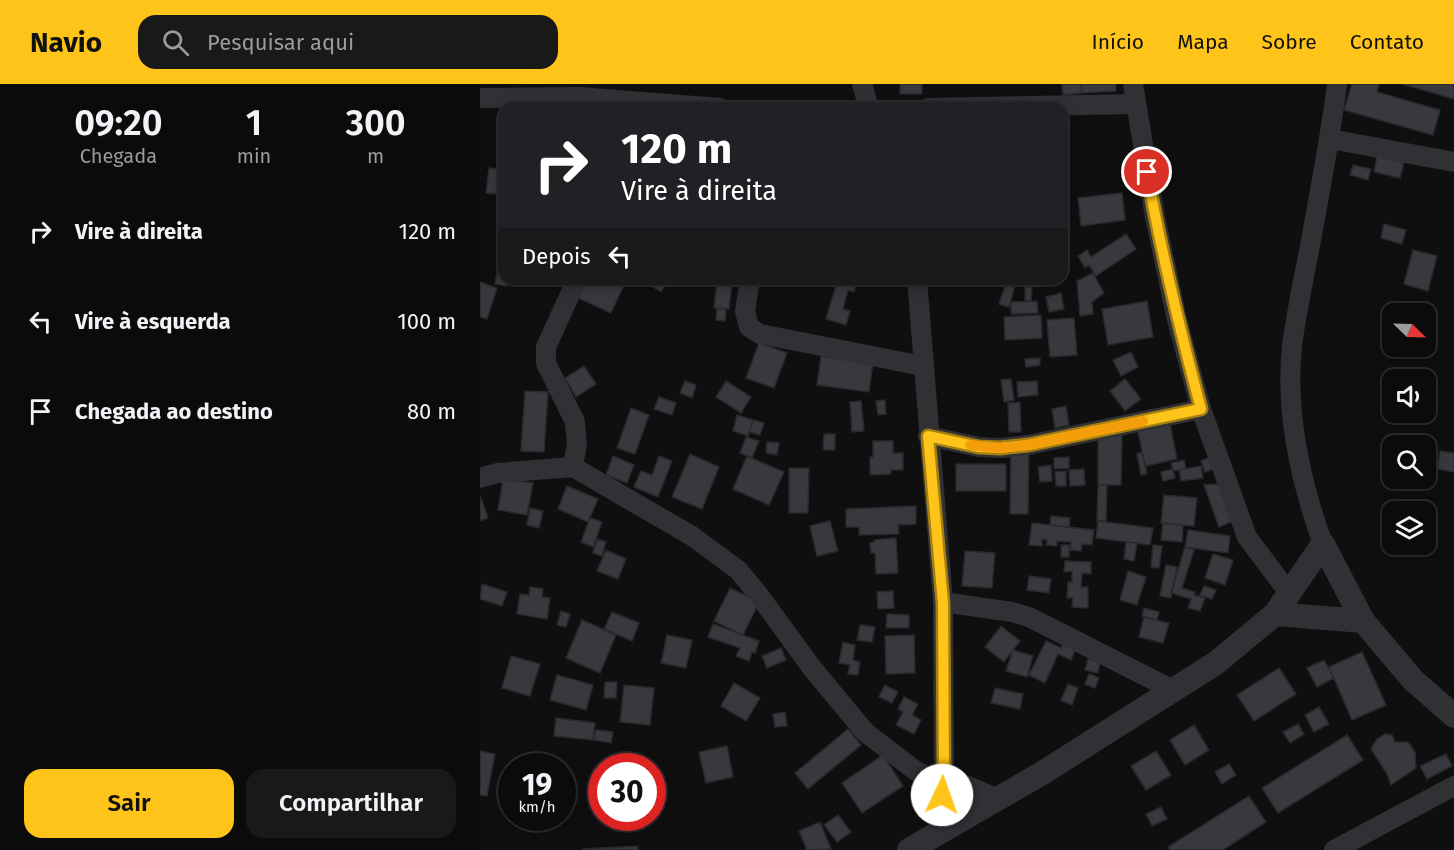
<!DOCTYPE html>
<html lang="pt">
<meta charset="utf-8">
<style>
:root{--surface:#0b0b0c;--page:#19191a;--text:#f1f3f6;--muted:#9a9b9d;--line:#2b2b2d;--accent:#fec419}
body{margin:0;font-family:"Fira Sans",sans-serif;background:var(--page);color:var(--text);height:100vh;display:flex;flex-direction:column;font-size:22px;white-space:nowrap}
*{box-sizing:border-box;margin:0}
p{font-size:20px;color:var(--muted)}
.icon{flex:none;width:33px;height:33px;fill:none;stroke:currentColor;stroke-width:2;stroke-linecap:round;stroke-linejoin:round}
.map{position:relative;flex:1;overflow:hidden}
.details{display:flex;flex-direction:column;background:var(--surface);width:480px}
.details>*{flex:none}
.hud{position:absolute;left:18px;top:18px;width:570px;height:183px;border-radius:18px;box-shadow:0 3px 15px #0003,0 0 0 2px var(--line);background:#202124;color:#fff;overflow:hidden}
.needle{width:39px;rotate:113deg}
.controls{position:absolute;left:902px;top:219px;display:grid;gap:12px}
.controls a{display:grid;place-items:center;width:54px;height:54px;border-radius:12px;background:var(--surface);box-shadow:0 3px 15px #0003,0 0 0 2px var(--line);font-size:30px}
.speed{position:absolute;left:18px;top:669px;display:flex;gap:12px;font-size:30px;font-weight:700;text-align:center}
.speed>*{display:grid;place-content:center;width:78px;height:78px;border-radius:50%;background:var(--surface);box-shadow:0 3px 15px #0003,0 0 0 2px var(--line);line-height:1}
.speed small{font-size:15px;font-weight:400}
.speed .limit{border:9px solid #d22;background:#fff;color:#111}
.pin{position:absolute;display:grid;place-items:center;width:51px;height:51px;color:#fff;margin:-26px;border:3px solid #fff;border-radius:50%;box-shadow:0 2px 6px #0007}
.me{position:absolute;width:66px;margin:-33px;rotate:3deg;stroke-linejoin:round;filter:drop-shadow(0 0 4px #0008)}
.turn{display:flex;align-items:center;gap:21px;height:126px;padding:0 24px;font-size:27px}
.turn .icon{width:78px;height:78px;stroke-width:2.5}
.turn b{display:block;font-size:42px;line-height:51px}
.then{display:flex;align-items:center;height:57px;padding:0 24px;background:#0003;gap:12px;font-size:22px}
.eta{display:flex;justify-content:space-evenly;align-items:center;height:102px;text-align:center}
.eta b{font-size:36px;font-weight:600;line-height:42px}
.button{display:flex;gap:12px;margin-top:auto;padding:12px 24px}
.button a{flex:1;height:69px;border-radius:18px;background:var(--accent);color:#111;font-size:24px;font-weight:600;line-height:69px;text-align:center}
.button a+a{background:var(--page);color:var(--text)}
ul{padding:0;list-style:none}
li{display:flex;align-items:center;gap:18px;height:90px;padding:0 24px}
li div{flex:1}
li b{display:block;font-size:22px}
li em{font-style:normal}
header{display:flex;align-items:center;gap:36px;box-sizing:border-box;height:84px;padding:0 30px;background:var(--accent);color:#111}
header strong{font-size:28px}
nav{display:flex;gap:33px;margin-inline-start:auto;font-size:21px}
.search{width:420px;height:54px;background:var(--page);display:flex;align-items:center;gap:15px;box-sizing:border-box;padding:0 21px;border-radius:18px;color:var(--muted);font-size:22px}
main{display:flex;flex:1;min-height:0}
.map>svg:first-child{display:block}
.building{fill:#38393e;stroke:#29292c;stroke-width:1.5}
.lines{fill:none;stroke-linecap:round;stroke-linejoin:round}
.minor{stroke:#303035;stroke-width:20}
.tertiary{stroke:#303035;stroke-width:24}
.route-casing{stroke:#a57f10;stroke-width:15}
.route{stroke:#fec419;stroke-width:10}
.slow{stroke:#f59e0b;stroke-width:10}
</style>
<header>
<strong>Navio</strong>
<div class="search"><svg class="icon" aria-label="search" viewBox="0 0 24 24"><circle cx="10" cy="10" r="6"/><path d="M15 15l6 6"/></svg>Pesquisar aqui</div>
<nav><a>Início</a><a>Mapa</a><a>Sobre</a><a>Contato</a></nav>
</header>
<main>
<section class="details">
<div class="eta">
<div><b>09:20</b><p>Chegada</p></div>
<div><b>1</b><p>min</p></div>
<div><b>300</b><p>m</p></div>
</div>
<ul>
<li><svg class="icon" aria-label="right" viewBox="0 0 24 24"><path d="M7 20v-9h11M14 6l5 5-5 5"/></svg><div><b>Vire à direita</b></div><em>120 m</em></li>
<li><svg class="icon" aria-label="left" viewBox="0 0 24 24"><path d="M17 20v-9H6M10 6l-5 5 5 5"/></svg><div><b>Vire à esquerda</b></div><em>100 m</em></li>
<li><svg class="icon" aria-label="arrive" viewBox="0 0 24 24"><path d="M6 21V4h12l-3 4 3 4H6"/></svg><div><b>Chegada ao destino</b></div><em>80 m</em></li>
</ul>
<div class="button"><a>Sair</a><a>Compartilhar</a></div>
</section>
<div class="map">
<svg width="974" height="766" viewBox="0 0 974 766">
<rect width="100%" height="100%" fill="#0f0f10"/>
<path class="building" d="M420,0H442V10H420Z
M582,0H601L602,9L583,11Z
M601,0H636V7L602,9Z
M872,0H899L897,8L960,26L953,51L864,26Z
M922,0H974V15Z
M897,72L924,78L920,94L894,88Z
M873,81L891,85L888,96L870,91Z
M9,84L24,86V99L18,98L16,110L6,109Z
M642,109L645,136L601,142L598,114Z
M904,140L926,146L922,160L901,154Z
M646,150L656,165L616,192L609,181L605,184L598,172L607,166L611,173Z
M933,166L957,172L948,207L924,200Z
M20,172L24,173V195H27L26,202L15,200Z
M613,189L624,209L612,218L613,230L600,232L597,197Z
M104,195H147L131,229L96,213Z
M174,195H189L181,208L170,201Z
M358,195L376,199L374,208L368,206L363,225L370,227L366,241L346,235Z
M237,197L252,198L249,225L234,224Z
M0,198L17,204L7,235L0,233Z
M526,199L535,202L529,223L519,220Z
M545,203H552L551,217H545Z
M581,209L584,225L569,228L566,213Z
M557,217L558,229L531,230V218Z
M667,217L673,253L628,261L622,225Z
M237,224L246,225L245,237L236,236Z
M561,231L562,254L525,256L524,233Z
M594,234L597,271L570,273L567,236Z
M279,259L307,269L294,304L266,294Z
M651,268L658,283L641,292L633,276Z
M341,272L393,279L389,308L337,301Z
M560,274V281L546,283L545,275Z
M104,282L116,300L96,313L85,294Z
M531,295L534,316L524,318L521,296Z
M645,295L661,315L645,327L630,307Z
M205,297L216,301L212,314L200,309Z
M246,297L271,313L261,329L236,313Z
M557,297L558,311L538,313L537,298Z
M45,307L68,308L64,368L41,367Z
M179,313L196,319L192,331L174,325Z
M405,316L406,330L398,331L396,317Z
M381,317L384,347L372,348L370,318Z
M540,318L541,348H529L528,319Z
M586,322L589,341L575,344L572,325Z
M151,324L169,331L155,370L137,364Z
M257,331L273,336L268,352L253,347Z
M689,335L697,375L665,382L657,342Z
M273,336L284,339L280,351L269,348Z
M344,350H355V366H343Z
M618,351H642L641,401H618Z
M266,353L279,357L272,374L260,369Z
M393,357H413V369H423V386H411V390L390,391V373H393Z
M287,358L299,359L297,371L286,369Z
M531,364H549L548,430H530Z
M960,367L974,369V388L957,385Z
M662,368L667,390L661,391L657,370Z
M210,370L239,383L222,425L192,413Z
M133,372L154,381L147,399L126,391Z
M179,372L192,377L178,413L154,403L161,387L172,391Z
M267,372L304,388L289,421L253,405Z
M589,373V384L574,385V374Z
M728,374L733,385L725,388L721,377Z
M704,376L706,385L693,387L691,379Z
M476,380H526V407H476Z
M571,381L572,397L560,398L558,383Z
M721,382L723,394L701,397L699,386Z
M309,384H329L328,429H309Z
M604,385L605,401L590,402L589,386Z
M693,385L695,394L683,397L681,388Z
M586,387V402H576L575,388Z
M23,395L53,399L47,431L18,426Z
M739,400L753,437L739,443L724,401Z
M618,401H627L626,437H617Z
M87,402L118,415L108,438L78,425Z
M0,411L8,434L0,437Z
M684,411L717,414L714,442L681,439Z
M436,422V440L418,441L419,450L379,451V443H366V425Z
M50,424L63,427L59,444L47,441Z
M571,432L590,434L589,443L570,441Z
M110,434L122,438L113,463L101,458Z
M350,437L358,467L337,472L330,442Z
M618,437L673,444L670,461L616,454Z
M552,439L614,446L612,461L602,460L601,467L590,466L591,458L577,457V462L566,461L567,456L562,455V462L549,461Z
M683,439L703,441L702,458L681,456Z
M708,446L750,452L748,469L705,463Z
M416,454L418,489L396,490L395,469H391L390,459L394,458V456Z
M117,455L126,458L122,472L113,469Z
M646,458L657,459L654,477L644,475Z
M581,461H589V473H581Z
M673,461L682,462L679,484L671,483Z
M705,463L714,466L702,504L715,508L714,511L725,514L720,527L708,524L711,515L691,509Z
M126,466L146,475L138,495L117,487Z
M485,467L515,469L512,504L482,502Z
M733,470L753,476L745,501L725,494Z
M585,477L611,478V490L602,489L601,503H608V524L592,523L593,514H587L588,498H592V487L584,488Z
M686,481L697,483L691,514L680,512Z
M648,487L666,493L657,521L640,516Z
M549,492L571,495L569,509L547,506Z
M2,500L27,508L22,522L0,515Z
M724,502L736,506L732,515L720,511Z
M50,503L63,505L62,513L70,514L67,535L37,530L40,510L49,511Z
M250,504L279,518L263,551L234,537Z
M413,507L414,524L398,525L397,508Z
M664,524L679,528L677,536L662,532Z
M81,527L90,530L86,543L77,541Z
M132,528L159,539L152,557L124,545Z
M407,530L429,531V544H406Z
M664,533L689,539L683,559L659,553Z
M102,536L136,551L120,589L86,574Z
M233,540L279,557L275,569L272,568L269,577L256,572L260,564L228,553Z
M380,541L395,543L392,558L377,556Z
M521,542L540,557L524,578L505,563Z
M187,551L212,556L206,584L181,579Z
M434,551L435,589L406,590L405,552Z
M566,557L581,564L582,560L595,566L591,576L578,570L565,599L549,591Z
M363,558L375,561L373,576L380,578L378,591L368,590L370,581L359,579Z
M301,564L306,576L287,584L282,572Z
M533,566L553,572L547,593L526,587Z
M882,568L906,621L872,636L849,583Z
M31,572L60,580L50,612L22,604Z
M608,575L620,578L618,589L605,586Z
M844,576L854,594L837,603L827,584Z
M799,584L816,610L774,637L757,611Z
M609,590L619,594L615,604L605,600Z
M77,591L113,601L106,626L70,616Z
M125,598H137L136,614H124Z
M254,599L280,614L266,637L241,622Z
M588,600L598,604L592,621L581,616Z
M144,601L174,604L170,641L140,638Z
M405,601L418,608L412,619L399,613Z
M515,604L543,610L540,625L511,619Z
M424,613L438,620L432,631L441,636L434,650L416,641L423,628L418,625Z
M839,623L849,640L834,648L825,631Z
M305,628L307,642L295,643L293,630Z
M76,634L115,639L113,656L74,652Z
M818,640L824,650L810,659L803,648Z
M714,641L729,666L705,681L690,656Z
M368,645L381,661L328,705L315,689Z
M116,646L133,648L131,659L114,656Z
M905,650L912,651L915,658H928L935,668L936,684L911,701L907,690L891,665L897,655Z
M867,651L883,676L798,729L782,704Z
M247,662L253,693L226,699L219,668Z
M0,667L15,670L7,712L0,711Z
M676,667L691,691L666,706L651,682Z
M966,670L972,682L947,695L940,682Z
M403,671L423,702L382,729L362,699Z
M749,680L756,691L742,700L735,688Z
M122,683V708L118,709L117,684Z
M769,712L786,738L743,766H690L688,763Z
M681,723L687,735L672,742L666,730Z
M358,731L371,748L357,758L344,741Z
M340,738L351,765L327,766L319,747Z
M158,762V766H103V765Z"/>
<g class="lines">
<path class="minor" d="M382,0L389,24
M653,0L675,133L697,236L721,325L767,453L809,509
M0,14L99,13L240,24
M448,24L656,20
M850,55L974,78
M270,195L265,227L269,243L280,250L443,282
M437,195L463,518L464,692L459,749
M448,352L499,363L520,364L548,361L721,325
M93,383L97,360L95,338L66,279V263L97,195
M0,394L17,389L93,383L212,452L258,486L278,510L332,584L385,648L436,687L447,692H464L518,715
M843,460C821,399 805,328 812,262C816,230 823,199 829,167C839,112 850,56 857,0
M463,518L532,528L549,533L693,606
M854,766L974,702"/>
<path class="tertiary" d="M795,530L883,537
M429,766L564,688L736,579L795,530L843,460L883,537L933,596L974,632"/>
</g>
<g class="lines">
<defs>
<path id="route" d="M462,711L464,692L463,519L448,352L499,363L520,364L548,361L721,325C700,246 681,168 667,88"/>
</defs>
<use href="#route" class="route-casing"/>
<use href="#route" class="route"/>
<path class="slow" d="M490,361L520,364L548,361L663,337"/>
</g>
</svg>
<div class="controls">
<a><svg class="needle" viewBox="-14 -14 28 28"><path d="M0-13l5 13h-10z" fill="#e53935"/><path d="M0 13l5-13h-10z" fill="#9a9b9d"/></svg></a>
<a><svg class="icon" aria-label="sound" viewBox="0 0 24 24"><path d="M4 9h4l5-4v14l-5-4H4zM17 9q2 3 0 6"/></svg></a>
<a><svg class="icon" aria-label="search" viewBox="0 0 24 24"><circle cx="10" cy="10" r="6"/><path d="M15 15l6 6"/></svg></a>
<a><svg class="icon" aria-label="layers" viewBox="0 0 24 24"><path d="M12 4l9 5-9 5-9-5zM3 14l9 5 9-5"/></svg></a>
</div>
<div class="speed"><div>19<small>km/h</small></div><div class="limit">30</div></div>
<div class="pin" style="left:667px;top:88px;background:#d93025"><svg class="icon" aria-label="arrive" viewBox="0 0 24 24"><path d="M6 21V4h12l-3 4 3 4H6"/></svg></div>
<svg class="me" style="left:462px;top:711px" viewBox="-20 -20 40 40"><circle r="19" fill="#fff"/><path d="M0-13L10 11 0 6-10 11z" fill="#fec419"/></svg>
<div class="hud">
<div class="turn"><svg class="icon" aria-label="right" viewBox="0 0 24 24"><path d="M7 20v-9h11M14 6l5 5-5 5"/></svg><div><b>120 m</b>Vire à direita</div></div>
<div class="then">Depois<svg class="icon" aria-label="left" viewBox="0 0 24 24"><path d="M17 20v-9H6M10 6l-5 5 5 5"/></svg></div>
</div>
</div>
</main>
